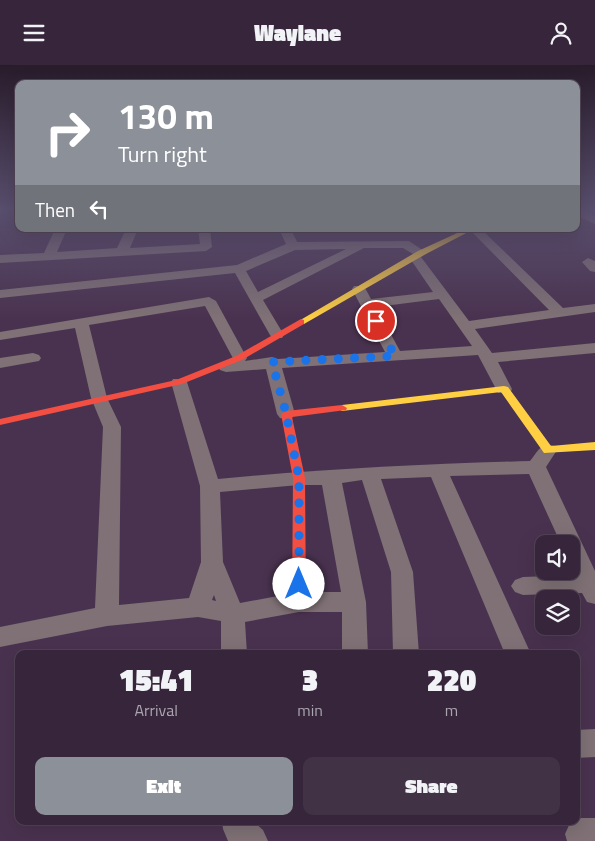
<!DOCTYPE html>
<style>
:root{--surface:#37263b;--page:#423246;--text:#f1f3f6;--muted:#aaa5af;--line:#514355;--accent:#8c9099}
body{margin:0;font-family:"Titillium Web",sans-serif;background:var(--page);color:var(--text);height:100vh;display:flex;flex-direction:column;font-size:19px;white-space:nowrap}
*{box-sizing:border-box;margin:0}
p{font-size:16px;color:var(--muted)}
.icon{flex:none;width:28px;height:28px;fill:none;stroke:currentColor;stroke-width:2;stroke-linecap:round;stroke-linejoin:round}
.map{position:relative;flex:1;overflow:hidden}
.drawer{position:absolute;left:15px;top:585px;width:565px;height:175px;display:flex;flex-direction:column;background:var(--surface);border-radius:10px;box-shadow:0 5px 20px #0002,0 0 0 1px var(--line)}
.drawer>*{flex:none}
.hud{position:absolute;left:15px;top:15px;width:565px;height:152px;border-radius:10px;box-shadow:0 5px 20px #0002,0 0 0 1px var(--line);background:#8c9099;color:#fff;overflow:hidden}
.buttons{position:absolute;left:535px;top:470px;display:grid;gap:10px}
.buttons a{display:grid;place-items:center;width:45px;height:45px;border-radius:10px;background:var(--surface);box-shadow:0 5px 20px #0002,0 0 0 1px var(--line);font-size:25px}
.pin{position:absolute;display:grid;place-items:center;width:42px;height:42px;color:#fff;margin:-21px;border:2px solid #fff;border-radius:50%;box-shadow:0 1px 5px #0007}
.me{position:absolute;width:55px;margin:-28px;rotate:0deg;stroke-linejoin:round;filter:drop-shadow(0 0 4px #0008)}
.turn{display:flex;align-items:center;gap:18px;height:105px;padding:0 20px;font-size:22px}
.turn .icon{width:65px;height:65px;stroke-width:2.5}
.turn b{display:block;font-size:35px;line-height:42px}
.then{display:flex;align-items:center;height:48px;padding:0 20px;background:#0003;gap:10px;font-size:19px}
.eta{display:flex;justify-content:space-evenly;align-items:center;height:85px;text-align:center}
.eta b{font-size:30px;font-weight:800;line-height:35px}
.cta{display:flex;gap:10px;margin-top:auto;padding:10px 20px}
.cta a{flex:1;height:58px;border-radius:10px;background:var(--accent);color:#fff;font-size:20px;font-weight:800;line-height:58px;text-align:center}
.cta a+a{background:var(--page);color:var(--text)}
header{display:flex;justify-content:space-between;align-items:center;height:65px;padding:0 20px;background:var(--surface);font-size:22px;font-weight:800}
.map>svg:first-child{display:block}
.lines{fill:none;stroke-linecap:round;stroke-linejoin:round}
.street{fill:#7f7175;fill-rule:evenodd}
.slow{fill:#ffcf43;fill-rule:evenodd}
.jam{fill:#f24e42;fill-rule:evenodd}
.route{stroke:#1a73e8;stroke-width:9;stroke-dasharray:0 16.2}
</style>
<header><svg class="icon" aria-label="menu" viewBox="0 0 24 24"><path d="M4 6h16M4 12h16M4 18h16"/></svg>Waylane<svg class="icon" aria-label="person" viewBox="0 0 24 24"><circle cx="12" cy="8" r="4"/><path d="M4 21q1-7 8-7t8 7"/></svg></header>
<div class="map">
<svg width="595" height="776" viewBox="0 0 595 776">
<rect width="100%" height="100%" fill="#49324f"/>
<g class="lines">
<path class="street" d="M576,145H584L595,151V159L576,150Z
M55,164H67L57,187L117,183L126,164H138L130,183L200,179L198,164H210L212,182L206,186L0,198V190L44,188Z
M279,164H291L297,177L409,176L427,188L421,192L469,256L549,245L469,164H481L563,243L595,239V247L475,264L492,288L595,278V288L498,297L512,324L510,328H498L496,324L478,290L282,303L295,349L292,353L286,354L280,353L277,349L266,304L226,307L220,305L218,302L220,299L235,297L205,241L89,260L107,333L121,362L119,540L189,533L201,497L200,421L171,317L173,314H185L187,317L218,414C322,404 426,399 530,396C538,386 541,377 555,381L557,385L546,402L595,506V539L587,537L582,528L523,530L515,527L511,521L515,515L523,512L574,510L571,503V479H561L529,409L450,411L531,589H505L431,412L381,414L413,507L419,589H393L391,507L362,415L342,418L366,537L368,589H342V547H299L245,557L247,589H221V556L198,552L107,561L0,582V562L95,543L103,362L91,333L75,263L0,275V267L209,232L216,236L247,293L245,296L272,292L278,294L385,287L352,224L354,221H364L371,234L433,227L409,192L413,189L403,183H364L263,235L284,270L282,273H272L270,270L235,208L0,233V225L237,200L286,179ZM346,184L258,227L246,206L295,185ZM439,234L472,281L400,286L376,242ZM299,420H322L341,527H299L240,538L223,497L220,427ZM214,530L216,536L212,535Z
M588,193L595,196V207L590,206L582,197Z
M33,288L39,290L41,293L39,296L0,303V293Z
M595,664V692L576,693V665Z
M581,753H595V776H567L565,769L570,758Z
M222,756H253L263,765L268,776H228L223,764Z"/>
<path class="slow" d="M466,164H474L424,190L304,259H298L297,257L418,186Z
M504,321L508,322L551,381L595,377V385L544,388L501,327L342,346L337,343L342,340Z"/>
<path class="jam" d="M301,254L304,255V259L242,295L182,319L0,360V354L176,315L236,291Z
M342,340L347,343L346,345L292,352L305,413L306,537L304,541L299,543L294,541L292,537L293,413L281,349L286,346Z"/>
</g>
<linearGradient id="sky" x2="0" y2="1"><stop stop-color="#281c2b"/><stop offset="0.57" stop-color="#594f6e"/><stop offset="1" stop-color="#594f6e" stop-opacity="0"/></linearGradient>
<rect width="595" height="254" fill="url(#sky)"/>
<g class="lines">
<path class="route" d="M299,519V413L286,348L272,297L395,291L376,256"/>
</g>
</svg>
<div class="buttons">
<a><svg class="icon" aria-label="sound" viewBox="0 0 24 24"><path d="M4 9h4l5-4v14l-5-4H4zM17 9q2 3 0 6"/></svg></a>
<a><svg class="icon" aria-label="layers" viewBox="0 0 24 24"><path d="M12 4l9 5-9 5-9-5zM3 14l9 5 9-5"/></svg></a>
</div>
<div class="pin" style="left:376px;top:256px;background:#d93025"><svg class="icon" aria-label="arrive" viewBox="0 0 24 24"><path d="M6 21V4h12l-3 4 3 4H6"/></svg></div>
<svg class="me" style="left:299px;top:519px" viewBox="-20 -20 40 40"><circle r="19" fill="#fff"/><path d="M0-13L10 11 0 6-10 11z" fill="#1a73e8"/></svg>
<div class="hud">
<div class="turn"><svg class="icon" aria-label="right" viewBox="0 0 24 24"><path d="M7 20v-9h11M14 6l5 5-5 5"/></svg><div><b>130 m</b>Turn right</div></div>
<div class="then">Then<svg class="icon" aria-label="left" viewBox="0 0 24 24"><path d="M17 20v-9H6M10 6l-5 5 5 5"/></svg></div>
</div>
<section class="drawer">
<div class="eta">
<div><b>15:41</b><p>Arrival</p></div>
<div><b>3</b><p>min</p></div>
<div><b>220</b><p>m</p></div>
</div>
<div class="cta"><a>Exit</a><a>Share</a></div>
</section>
</div>
